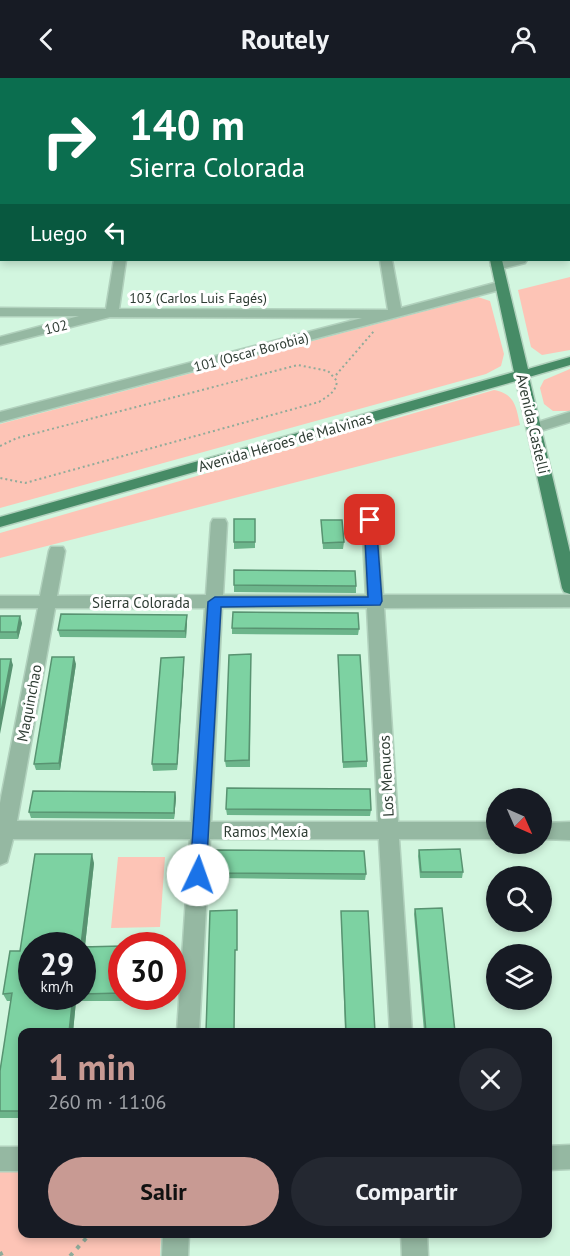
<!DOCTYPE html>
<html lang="es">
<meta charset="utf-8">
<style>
:root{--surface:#171b24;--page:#242831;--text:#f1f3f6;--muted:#9ea1a6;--accent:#c89a93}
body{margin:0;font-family:"PT Sans",sans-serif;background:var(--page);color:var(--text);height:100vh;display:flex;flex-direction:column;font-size:22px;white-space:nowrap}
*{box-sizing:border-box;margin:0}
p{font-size:20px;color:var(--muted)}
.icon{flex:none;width:33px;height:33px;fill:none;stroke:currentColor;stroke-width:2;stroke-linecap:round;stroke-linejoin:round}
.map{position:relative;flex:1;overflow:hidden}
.panel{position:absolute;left:18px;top:950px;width:534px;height:210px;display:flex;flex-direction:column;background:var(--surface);border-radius:12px;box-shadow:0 3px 9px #0003}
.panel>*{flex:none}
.top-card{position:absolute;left:0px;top:0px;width:570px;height:183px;box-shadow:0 3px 9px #0003;background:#0b6e4f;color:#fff;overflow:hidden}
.needle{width:39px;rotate:135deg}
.tools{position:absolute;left:486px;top:710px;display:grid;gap:12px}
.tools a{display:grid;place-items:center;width:66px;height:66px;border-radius:50%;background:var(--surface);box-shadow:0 3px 9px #0003;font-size:30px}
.speed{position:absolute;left:18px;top:854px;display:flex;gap:12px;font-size:30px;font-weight:700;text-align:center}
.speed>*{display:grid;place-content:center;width:78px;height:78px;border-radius:50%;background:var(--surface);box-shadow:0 3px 9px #0003;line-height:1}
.speed small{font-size:15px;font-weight:400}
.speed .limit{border:9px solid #d22;background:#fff;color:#111}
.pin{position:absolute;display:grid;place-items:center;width:51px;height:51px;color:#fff;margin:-26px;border-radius:12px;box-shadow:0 3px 9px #0006}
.me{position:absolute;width:66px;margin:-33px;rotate:3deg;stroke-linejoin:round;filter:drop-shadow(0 0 4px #0008)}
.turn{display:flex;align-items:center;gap:21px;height:126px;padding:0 30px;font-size:27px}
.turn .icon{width:78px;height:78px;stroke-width:2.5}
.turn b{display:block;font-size:42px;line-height:51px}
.then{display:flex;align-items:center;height:57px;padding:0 30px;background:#0003;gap:12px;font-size:22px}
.round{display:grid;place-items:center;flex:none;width:63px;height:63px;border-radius:32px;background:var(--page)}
.head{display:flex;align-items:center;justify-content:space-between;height:102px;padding:0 30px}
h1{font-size:36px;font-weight:700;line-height:45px;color:var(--accent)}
.button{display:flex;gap:12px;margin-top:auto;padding:12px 30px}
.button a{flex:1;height:69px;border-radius:36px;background:var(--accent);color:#111;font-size:24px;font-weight:700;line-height:69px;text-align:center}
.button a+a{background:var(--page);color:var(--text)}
header{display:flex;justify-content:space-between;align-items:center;height:78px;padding:0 30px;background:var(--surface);font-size:27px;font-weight:700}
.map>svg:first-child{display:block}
.green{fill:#fdc4b6}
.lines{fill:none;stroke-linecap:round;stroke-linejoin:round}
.minor-casing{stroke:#b1d1bd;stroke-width:3}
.major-casing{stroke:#b1d1bd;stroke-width:3}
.path-far1{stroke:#90ab9a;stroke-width:2;stroke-dasharray:2 3;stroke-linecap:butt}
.path{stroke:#90ab9a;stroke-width:4;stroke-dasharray:4 6;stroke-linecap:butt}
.minor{fill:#95b8a2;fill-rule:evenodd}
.major{fill:#468b66;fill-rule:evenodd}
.wall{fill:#6cb58b;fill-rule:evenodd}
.shaded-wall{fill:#589371}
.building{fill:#7dd2a2;stroke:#589371;stroke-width:1.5}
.route{fill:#1a73e8;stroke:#114b97;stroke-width:1.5}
.labels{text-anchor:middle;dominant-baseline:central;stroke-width:6;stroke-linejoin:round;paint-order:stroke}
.far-street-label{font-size:14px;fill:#2e3c33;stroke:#fff}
.street-label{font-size:15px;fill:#2e3c33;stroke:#fff}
</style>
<header><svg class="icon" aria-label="back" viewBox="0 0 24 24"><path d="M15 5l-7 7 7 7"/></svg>Routely<svg class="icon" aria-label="person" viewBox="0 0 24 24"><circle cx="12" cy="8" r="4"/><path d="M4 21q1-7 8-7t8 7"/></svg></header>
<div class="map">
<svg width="570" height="1178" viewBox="0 0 570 1178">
<rect width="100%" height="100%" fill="#d2f6df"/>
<path class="green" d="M570,199V272L542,277L531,269L518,212Z
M478,219L490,223L504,276L501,288L486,296L0,430V346Z
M570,291V333H553L544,326L540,310L544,302Z
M494,312C515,316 516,328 520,347L0,480V455Z
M118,779H165L160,849L111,850Z
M0,1092H22V1155H161L160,1178H0Z"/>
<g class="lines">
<defs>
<path id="minor" d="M142,0H152V2H142Z
M358,0H368L369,2H359Z
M0,35H2V41H0Z
M0,76H2V82H0Z
M0,119H2V127H0Z
M568,165H570V173H568Z
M0,170H2V178H0Z
M114,182H126L119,231L388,232L380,182H392L401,230L502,203L508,207L507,210L0,344V334L362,240L110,239L0,267V259L79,238H0V230L106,231Z
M508,182H527L525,185L497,192L491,188L493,185Z
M570,334V344L534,355L527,350L529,347Z
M370,437L376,438L378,442L383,517H570V529L384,530L398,744H496V761H399L412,954H390L379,761H210L199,954H177L190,761H13L7,784L0,787V725L38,530H0V518H40L49,473L51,469H63L65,473L57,518L206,517L211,445L213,441H225L227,445L223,517H366L362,442L364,438ZM55,530H205L191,744L17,743ZM222,530H367L378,744H211Z
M570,744V762L542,761V745Z
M570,1067V1091L548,1092V1068Z
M0,1069H22V1093H0Z
M163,1155H189L188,1178H162Z
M401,1155H427L428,1178H402Z"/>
<path id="major" d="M452,0H462V2H452Z
M490,182H502L528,291L570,279V287L529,299L570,474V516L564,514L562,510L516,303L0,449V439L514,294Z"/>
</defs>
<use href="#minor" class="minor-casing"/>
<use href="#major" class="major-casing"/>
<path class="path-far1" d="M336,297L374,253
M0,368L17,360L298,287L328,293L337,303C336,314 328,318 319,324L25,405L0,400"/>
<path class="path" d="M0,1174L2,1178
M70,1178L91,1155"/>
<use href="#minor" class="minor"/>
<use href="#major" class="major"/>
</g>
<path class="wall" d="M534,0H570V30H568V2H535Z
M568,75L570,76V123L568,119Z
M234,441H255V470L234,471Z
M321,442L344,464L343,471H323Z
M234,507L356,508V515L234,514Z
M187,537V544L186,560L60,559L58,552Z
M0,538L22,545L18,561H0Z
M232,550L359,551L358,557L232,556Z
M251,576L250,689H226L225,683Z
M338,577L367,683V689L343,690Z
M184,579V586L177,692L153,693L152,686Z
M76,586L60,692H36L34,686Z
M175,714L176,720L174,741L31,740L29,734Z
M226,731L371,732L370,738L227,737Z
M419,772L463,794L462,800H420L418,778Z
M94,785L85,868H122V918H141L140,923H76L73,954H22V1040H0V993L11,923H7L3,916L20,873ZM82,867V918H32Z
M215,795L366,796L365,802L216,800Z
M415,831L455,954H424L414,836Z
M341,833L375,954H345Z"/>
<path class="shaded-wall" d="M187,537V544L186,560L185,553Z
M20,538L22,545L18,561L17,554Z
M74,579L76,586L60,692L59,685Z
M184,579V586L177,692V686Z
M11,581L13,587L0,656V639Z
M175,714L176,720L174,741V735Z
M92,776L94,785L84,877L82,867H81Z
M73,918H74L76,923L73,954H69Z"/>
<path class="building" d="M538,0H570V23H568V2H538Z
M568,32H570V67L568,70Z
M568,75L570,76V112L568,107Z
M234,441H255V464H234Z
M321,442H342L344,464L323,465Z
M234,492L355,493L356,508L234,507Z
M233,534L358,535L359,551L232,550Z
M61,536L187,537L185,553L58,552Z
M0,538H20L17,554H0Z
M251,576L249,682L225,683L229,577Z
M338,577H360L367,683L343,684Z
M52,579H74L59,685L34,686Z
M184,579L177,686H152L161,580Z
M0,581H11L0,639Z
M227,710L370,711L371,732L226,731Z
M33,713L175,714L174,735L29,734Z
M460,771L463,794H421L419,772Z
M216,772L364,773L366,796L215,795Z
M35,776H92L81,867H32V918H73L69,954H22V1033H0V993L12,915L3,916L10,873H20Z
M442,830L455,954H426L415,831Z
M237,832V872H235L234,954H206L210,833Z
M341,833H368L375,954H346Z
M122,868V915L82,916V869Z"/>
<path class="route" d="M370,438L376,442L382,523L380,527L221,529L206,797L204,802L198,804L192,802L190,797L208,524L215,519H368L364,442Z"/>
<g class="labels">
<g class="far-street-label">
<text x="198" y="220">103 (Carlos Luis Fagés)</text>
<text transform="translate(56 249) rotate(-14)">102</text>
<text transform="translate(251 274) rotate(-15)">101 (Oscar Borobia)</text>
</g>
<g class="street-label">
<text transform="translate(533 346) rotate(77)">Avenida Castelli</text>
<text transform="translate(285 364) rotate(-16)">Avenida Héroes de Malvinas</text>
<text x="141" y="524">Sierra Colorada</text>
<text transform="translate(29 625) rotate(-79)">Maquinchao</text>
<text transform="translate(386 698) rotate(-93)">Los Menucos</text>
<text x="266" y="753">Ramos Mexía</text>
</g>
</g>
</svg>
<div class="tools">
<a><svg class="needle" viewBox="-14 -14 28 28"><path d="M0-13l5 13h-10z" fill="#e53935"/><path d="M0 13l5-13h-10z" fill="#9ea1a6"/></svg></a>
<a><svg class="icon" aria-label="search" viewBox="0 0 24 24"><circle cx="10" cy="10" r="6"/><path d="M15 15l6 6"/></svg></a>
<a><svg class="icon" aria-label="layers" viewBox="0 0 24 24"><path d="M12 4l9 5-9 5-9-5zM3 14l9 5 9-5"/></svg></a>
</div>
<div class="speed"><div>29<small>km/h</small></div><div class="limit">30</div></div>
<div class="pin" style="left:370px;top:442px;background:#d93025"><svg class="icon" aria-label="arrive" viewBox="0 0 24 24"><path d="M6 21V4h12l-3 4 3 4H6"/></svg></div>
<svg class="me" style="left:198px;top:797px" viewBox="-20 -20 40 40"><circle r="19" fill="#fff"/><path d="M0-13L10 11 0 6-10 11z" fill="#1a73e8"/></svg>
<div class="top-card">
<div class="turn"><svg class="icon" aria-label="right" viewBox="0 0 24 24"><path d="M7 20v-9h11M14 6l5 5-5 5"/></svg><div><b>140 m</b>Sierra Colorada</div></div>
<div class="then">Luego<svg class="icon" aria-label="left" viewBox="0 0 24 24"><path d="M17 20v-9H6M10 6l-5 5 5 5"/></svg></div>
</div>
<section class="panel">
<div class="head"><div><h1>1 min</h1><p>260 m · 11:06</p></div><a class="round"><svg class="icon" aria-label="close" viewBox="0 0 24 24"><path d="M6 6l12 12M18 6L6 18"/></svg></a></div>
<div class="button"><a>Salir</a><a>Compartir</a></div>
</section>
</div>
